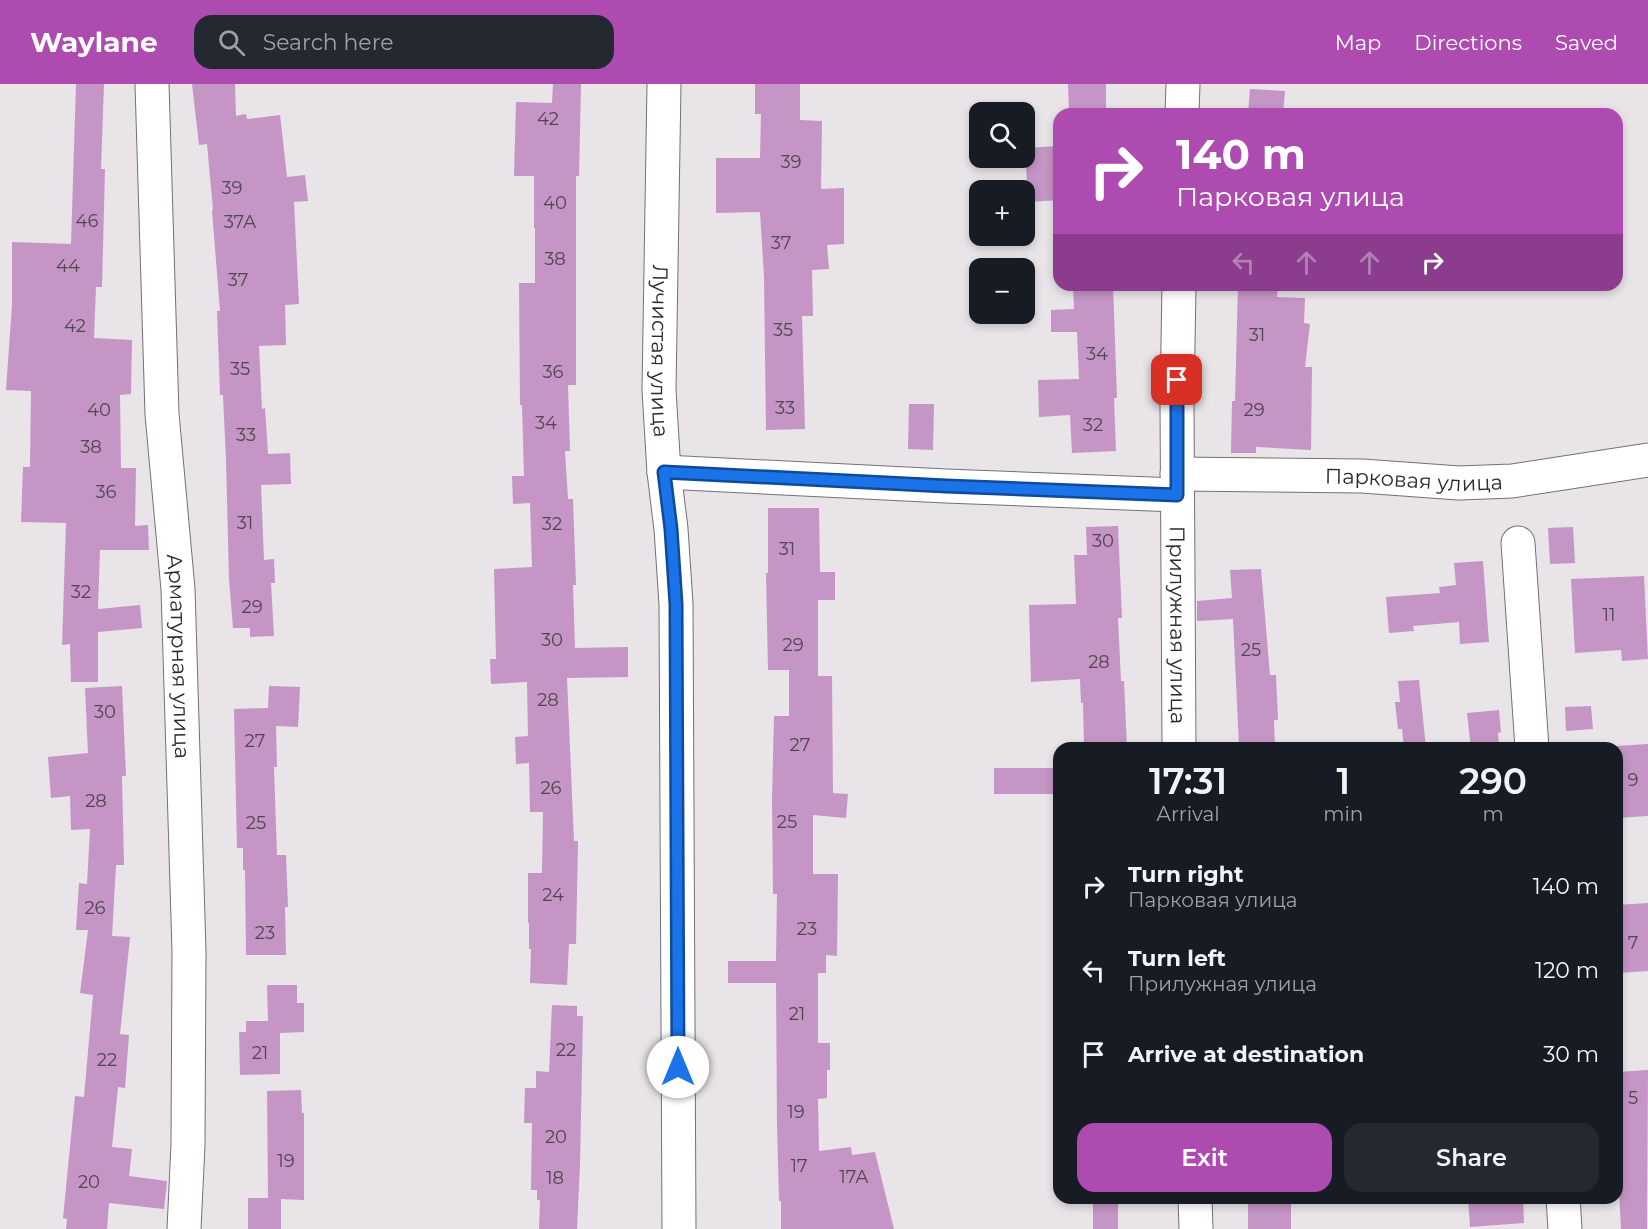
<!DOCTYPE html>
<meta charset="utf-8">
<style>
:root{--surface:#171b24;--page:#242831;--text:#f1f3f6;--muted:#9ea1a6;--accent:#ae4bb1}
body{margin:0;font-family:Montserrat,sans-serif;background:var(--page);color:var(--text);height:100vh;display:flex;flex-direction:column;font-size:22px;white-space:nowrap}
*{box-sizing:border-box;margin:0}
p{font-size:20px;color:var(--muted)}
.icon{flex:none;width:33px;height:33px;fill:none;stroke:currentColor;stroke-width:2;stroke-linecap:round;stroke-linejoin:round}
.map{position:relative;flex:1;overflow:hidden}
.sheet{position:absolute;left:1053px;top:658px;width:570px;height:462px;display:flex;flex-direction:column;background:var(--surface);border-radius:18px;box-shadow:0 3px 9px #0003}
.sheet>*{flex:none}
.guide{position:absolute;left:1053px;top:24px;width:570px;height:183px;border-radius:18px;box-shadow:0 3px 9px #0003;background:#ae4bb1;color:#fff;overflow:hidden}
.controls{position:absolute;left:969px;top:18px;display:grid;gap:12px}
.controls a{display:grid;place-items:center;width:66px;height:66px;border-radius:12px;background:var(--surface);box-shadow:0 3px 9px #0003;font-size:30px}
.pin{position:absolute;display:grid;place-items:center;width:51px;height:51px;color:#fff;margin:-26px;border-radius:12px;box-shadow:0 3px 9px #0006}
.me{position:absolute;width:66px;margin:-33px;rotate:0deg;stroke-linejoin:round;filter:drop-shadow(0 0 4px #0008)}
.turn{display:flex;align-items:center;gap:21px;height:126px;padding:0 24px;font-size:27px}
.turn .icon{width:78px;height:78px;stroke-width:2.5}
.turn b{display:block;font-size:42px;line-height:51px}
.lanes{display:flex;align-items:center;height:57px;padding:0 24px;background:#0003;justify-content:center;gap:30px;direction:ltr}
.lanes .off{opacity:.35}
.eta{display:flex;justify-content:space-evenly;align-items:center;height:102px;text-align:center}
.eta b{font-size:36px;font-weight:600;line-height:42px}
.button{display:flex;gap:12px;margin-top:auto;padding:12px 24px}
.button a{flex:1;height:69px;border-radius:18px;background:var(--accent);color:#fff;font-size:24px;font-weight:600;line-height:69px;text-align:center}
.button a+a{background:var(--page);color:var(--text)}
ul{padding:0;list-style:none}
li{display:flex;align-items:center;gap:18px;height:84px;padding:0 24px}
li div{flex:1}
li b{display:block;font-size:22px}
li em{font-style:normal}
header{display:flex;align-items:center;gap:36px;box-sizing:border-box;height:84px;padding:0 30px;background:var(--accent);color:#fff}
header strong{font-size:28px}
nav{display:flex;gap:33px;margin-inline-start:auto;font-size:21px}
.search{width:420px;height:54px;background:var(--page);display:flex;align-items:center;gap:15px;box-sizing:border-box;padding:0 21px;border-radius:18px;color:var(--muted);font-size:22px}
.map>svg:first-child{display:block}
.building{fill:#c595c5}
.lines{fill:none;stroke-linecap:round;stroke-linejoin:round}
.minor-casing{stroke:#747174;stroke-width:35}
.minor{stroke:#fff;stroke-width:33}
.route-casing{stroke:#114b97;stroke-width:15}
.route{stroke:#1a73e8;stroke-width:10}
.labels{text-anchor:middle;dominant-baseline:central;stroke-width:5;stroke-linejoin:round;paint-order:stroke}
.number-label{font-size:18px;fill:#524652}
.street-label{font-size:21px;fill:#2c2b2c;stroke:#fff}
</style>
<header>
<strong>Waylane</strong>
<div class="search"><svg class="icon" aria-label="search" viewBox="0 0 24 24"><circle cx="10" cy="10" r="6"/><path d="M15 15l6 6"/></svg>Search here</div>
<nav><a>Map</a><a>Directions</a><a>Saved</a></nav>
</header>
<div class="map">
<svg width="1648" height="1145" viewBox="0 0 1648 1145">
<rect width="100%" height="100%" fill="#e8e4e8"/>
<path class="building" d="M76,0H104L101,85H105L102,203H96L94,254L132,256L131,310L120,311L121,384H136L135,442L148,441L149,466H100L98,525L140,521L142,544L98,548V598H71L70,560L62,561L66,439L21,438L23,383H30L31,307L6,306L12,221V158L71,160Z
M192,0H235L236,32L246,30L247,35L280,31L287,93L305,91L308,117L294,118L299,220L285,221L286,261L259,262L262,325L265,324L268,370L290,369L291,400L261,401L264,476L274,475L275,499H271L274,552L250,553V544H233L229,495L226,376L223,311H220L217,227H220L212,126H213L207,60L199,61Z
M553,0H581L579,92H576V301H568L570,367H565L568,415H573L576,501H573L575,564L628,563V593L567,594L574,757H578L576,860H569L567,901L530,899L531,865H529V839H528V789H542L543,728H530L529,679L516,680L515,653L528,652L527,598L491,600L490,575H496L494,485L532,483L530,419L513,420L512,392H524L522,321H520L519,199H535V144H534V92H514L516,18L552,19Z
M755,0H800V36L822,37L821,105L844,104V160L827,161L829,185L812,186L813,232H802L805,345L766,346L764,193L760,128L716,129V74H760L761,30H755Z
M1068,0H1106V30H1069Z
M1250,5L1285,7L1283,30H1248Z
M1059,62V116L1028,118L1025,64Z
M1073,201H1113L1117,314H1114L1116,367L1072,369L1070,331L1039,333L1038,296L1079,295L1077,248H1051V226L1074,225Z
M1238,201H1278L1277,213L1305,214L1304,239L1310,240L1305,283H1312L1311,366L1256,363V369H1231L1232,317H1235Z
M909,320H934L933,366L908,365Z
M768,424H819L820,488H835V516H818V592H832L833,709L848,710L846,734L813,731V790H838L837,872L826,871V889H818V959H830V986H827V1014L818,1015L819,1067L851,1063L852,1071L875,1068L894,1145H781V1117H779L777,1040L776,899H728V877H776L777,810H773L772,715L774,632H789V586H768L766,489H768Z
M1118,442L1122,534H1118L1121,597H1124L1127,664H1084L1083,619H1081L1080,595L1031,598L1029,521L1076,520L1074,471H1087L1086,443Z
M1573,443L1575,479L1550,480L1548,444Z
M1483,477L1489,558L1460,560L1459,538L1413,542L1414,547L1389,549L1386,513L1440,509L1439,503L1456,501L1454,479Z
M1261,485L1270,591H1276L1278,636H1274L1275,661L1239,662L1233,535L1197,537V517L1232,514L1230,486Z
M1644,492L1648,575L1622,577L1621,566L1575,569L1571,495Z
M1419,596L1426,664H1404L1402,645H1398L1395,618H1400L1398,597Z
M122,602L126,692H122L124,781H116L112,852L130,853L120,950L129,951L125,1004L118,1003L112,1063L132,1065L129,1092L167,1097L164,1125L109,1119L107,1145H66L67,1135L63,1134L75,1012L84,1013L93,911L80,909L88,846H76L79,799L87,800L90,745L71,746L70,712L51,714L48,673L88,669L85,604Z
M269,602L300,603L298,643L276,642L277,683H274L277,771H286L288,823H285L286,871H246L245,786H243V764H237L234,625L268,624Z
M1591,622L1593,645L1566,647L1565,623Z
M1499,626L1501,648L1498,649L1499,664H1471L1467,629Z
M1648,660V732L1617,734V662Z
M994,684H1059V710H994Z
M1648,819V887L1617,889V821Z
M267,901H297V919H304V948L280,949V990L240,991L239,948H246V937H268Z
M552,921L577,922V932H583L580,1080L577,1145H539L540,1116H537V1106H531L532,1039H524L525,1004H536V987L549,988Z
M1648,986L1647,1145H1621L1619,1106L1621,1105L1617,1040V988Z
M301,1006L302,1029H304V1116L281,1115V1145H248V1114H268L267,1007Z
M1093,1114H1118V1145H1093Z
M1248,1114H1291V1145H1248Z
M1468,1114H1523L1524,1139L1470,1143Z"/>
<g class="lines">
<defs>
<g id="minor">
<path id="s1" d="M152,0L162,330L178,505L189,867L188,1061L184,1145"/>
<path id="s2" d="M664,0L659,306L664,388L671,445L676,520L679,1145"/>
<path d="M1182,30L1183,0"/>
<path id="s3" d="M1179,201L1177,320L1179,664"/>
<path d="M664,388L946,402L1177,411"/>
<path id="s4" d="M1177,390L1362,392L1459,399L1512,397L1648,376"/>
<path d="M1518,459L1532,664"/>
<path d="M1195,1114L1196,1145"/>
<path d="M1563,1114L1565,1145"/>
</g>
</defs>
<use href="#minor" class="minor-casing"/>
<use href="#minor" class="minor"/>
</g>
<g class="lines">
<defs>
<path id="route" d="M678,983L676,520L671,445L664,388L946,402L1177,411V296"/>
</defs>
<use href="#route" class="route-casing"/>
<use href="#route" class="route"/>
</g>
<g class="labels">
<g class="number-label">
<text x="548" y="35">42</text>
<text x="791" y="78">39</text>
<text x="232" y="104">39</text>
<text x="555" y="119">40</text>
<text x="87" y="137">46</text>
<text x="240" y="138">37А</text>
<text x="781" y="159">37</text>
<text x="555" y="175">38</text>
<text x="68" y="182">44</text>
<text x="238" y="196">37</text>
<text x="75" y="242">42</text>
<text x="783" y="246">35</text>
<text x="1257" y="251">31</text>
<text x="1097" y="270">34</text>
<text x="240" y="285">35</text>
<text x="553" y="288">36</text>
<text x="785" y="324">33</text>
<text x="99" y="326">40</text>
<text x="1254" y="326">29</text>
<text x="546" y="339">34</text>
<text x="1093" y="341">32</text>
<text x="246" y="351">33</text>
<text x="91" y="363">38</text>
<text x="106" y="408">36</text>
<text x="245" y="439">31</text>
<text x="552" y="440">32</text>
<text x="1103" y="457">30</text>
<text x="787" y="465">31</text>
<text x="81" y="508">32</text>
<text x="252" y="523">29</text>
<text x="1609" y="531">11</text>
<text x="552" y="556">30</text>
<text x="793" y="561">29</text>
<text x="1251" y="566">25</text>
<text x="1099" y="578">28</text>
<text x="548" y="616">28</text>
<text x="105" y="628">30</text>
<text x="255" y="657">27</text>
<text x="800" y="661">27</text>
<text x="1633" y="696">9</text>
<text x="551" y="704">26</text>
<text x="96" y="717">28</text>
<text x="787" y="738">25</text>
<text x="256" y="739">25</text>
<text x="553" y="811">24</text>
<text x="95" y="824">26</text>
<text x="807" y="845">23</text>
<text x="265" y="849">23</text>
<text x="1633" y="859">7</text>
<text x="797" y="930">21</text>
<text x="566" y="966">22</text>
<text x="260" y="969">21</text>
<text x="107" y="976">22</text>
<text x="1633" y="1014">5</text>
<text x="796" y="1028">19</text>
<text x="556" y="1053">20</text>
<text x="286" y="1077">19</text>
<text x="799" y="1082">17</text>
<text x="854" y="1093">17А</text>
<text x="555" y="1094">18</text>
<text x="89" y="1098">20</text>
</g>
<g class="street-label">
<text stroke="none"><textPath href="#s2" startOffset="267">Лучистая улица</textPath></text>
<text stroke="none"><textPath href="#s4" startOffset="237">Парковая улица</textPath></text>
<text stroke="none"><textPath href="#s3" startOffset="340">Прилужная улица</textPath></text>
<text stroke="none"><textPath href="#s1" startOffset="573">Арматурная улица</textPath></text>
</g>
</g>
</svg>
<div class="controls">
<a><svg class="icon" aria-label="search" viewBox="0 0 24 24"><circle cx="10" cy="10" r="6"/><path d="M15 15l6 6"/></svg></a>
<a>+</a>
<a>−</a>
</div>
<div class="pin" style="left:1177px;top:296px;background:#d93025"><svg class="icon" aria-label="arrive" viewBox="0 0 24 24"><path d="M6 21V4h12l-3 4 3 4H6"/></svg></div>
<svg class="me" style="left:678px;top:983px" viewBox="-20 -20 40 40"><circle r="19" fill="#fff"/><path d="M0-13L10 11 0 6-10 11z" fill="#1a73e8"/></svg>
<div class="guide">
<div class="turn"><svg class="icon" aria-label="right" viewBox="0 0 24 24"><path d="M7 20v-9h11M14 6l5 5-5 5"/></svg><div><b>140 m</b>Парковая улица</div></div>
<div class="lanes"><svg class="icon off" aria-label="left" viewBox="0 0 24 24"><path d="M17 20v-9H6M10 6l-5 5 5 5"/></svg><svg class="icon off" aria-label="ahead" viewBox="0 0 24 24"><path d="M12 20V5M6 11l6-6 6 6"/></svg><svg class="icon off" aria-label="ahead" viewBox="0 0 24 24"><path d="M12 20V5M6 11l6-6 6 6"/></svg><svg class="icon" aria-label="right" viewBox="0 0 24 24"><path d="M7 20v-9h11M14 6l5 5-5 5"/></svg></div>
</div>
<section class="sheet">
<div class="eta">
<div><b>17:31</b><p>Arrival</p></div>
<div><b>1</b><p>min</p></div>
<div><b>290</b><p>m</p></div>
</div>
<ul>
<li><svg class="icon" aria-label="right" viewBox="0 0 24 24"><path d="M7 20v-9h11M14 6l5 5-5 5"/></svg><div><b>Turn right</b><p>Парковая улица</p></div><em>140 m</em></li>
<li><svg class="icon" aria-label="left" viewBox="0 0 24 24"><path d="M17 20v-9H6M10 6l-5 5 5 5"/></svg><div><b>Turn left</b><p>Прилужная улица</p></div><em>120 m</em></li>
<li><svg class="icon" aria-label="arrive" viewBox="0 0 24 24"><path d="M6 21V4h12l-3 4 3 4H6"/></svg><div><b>Arrive at destination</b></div><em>30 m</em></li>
</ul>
<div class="button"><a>Exit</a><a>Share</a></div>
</section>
</div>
